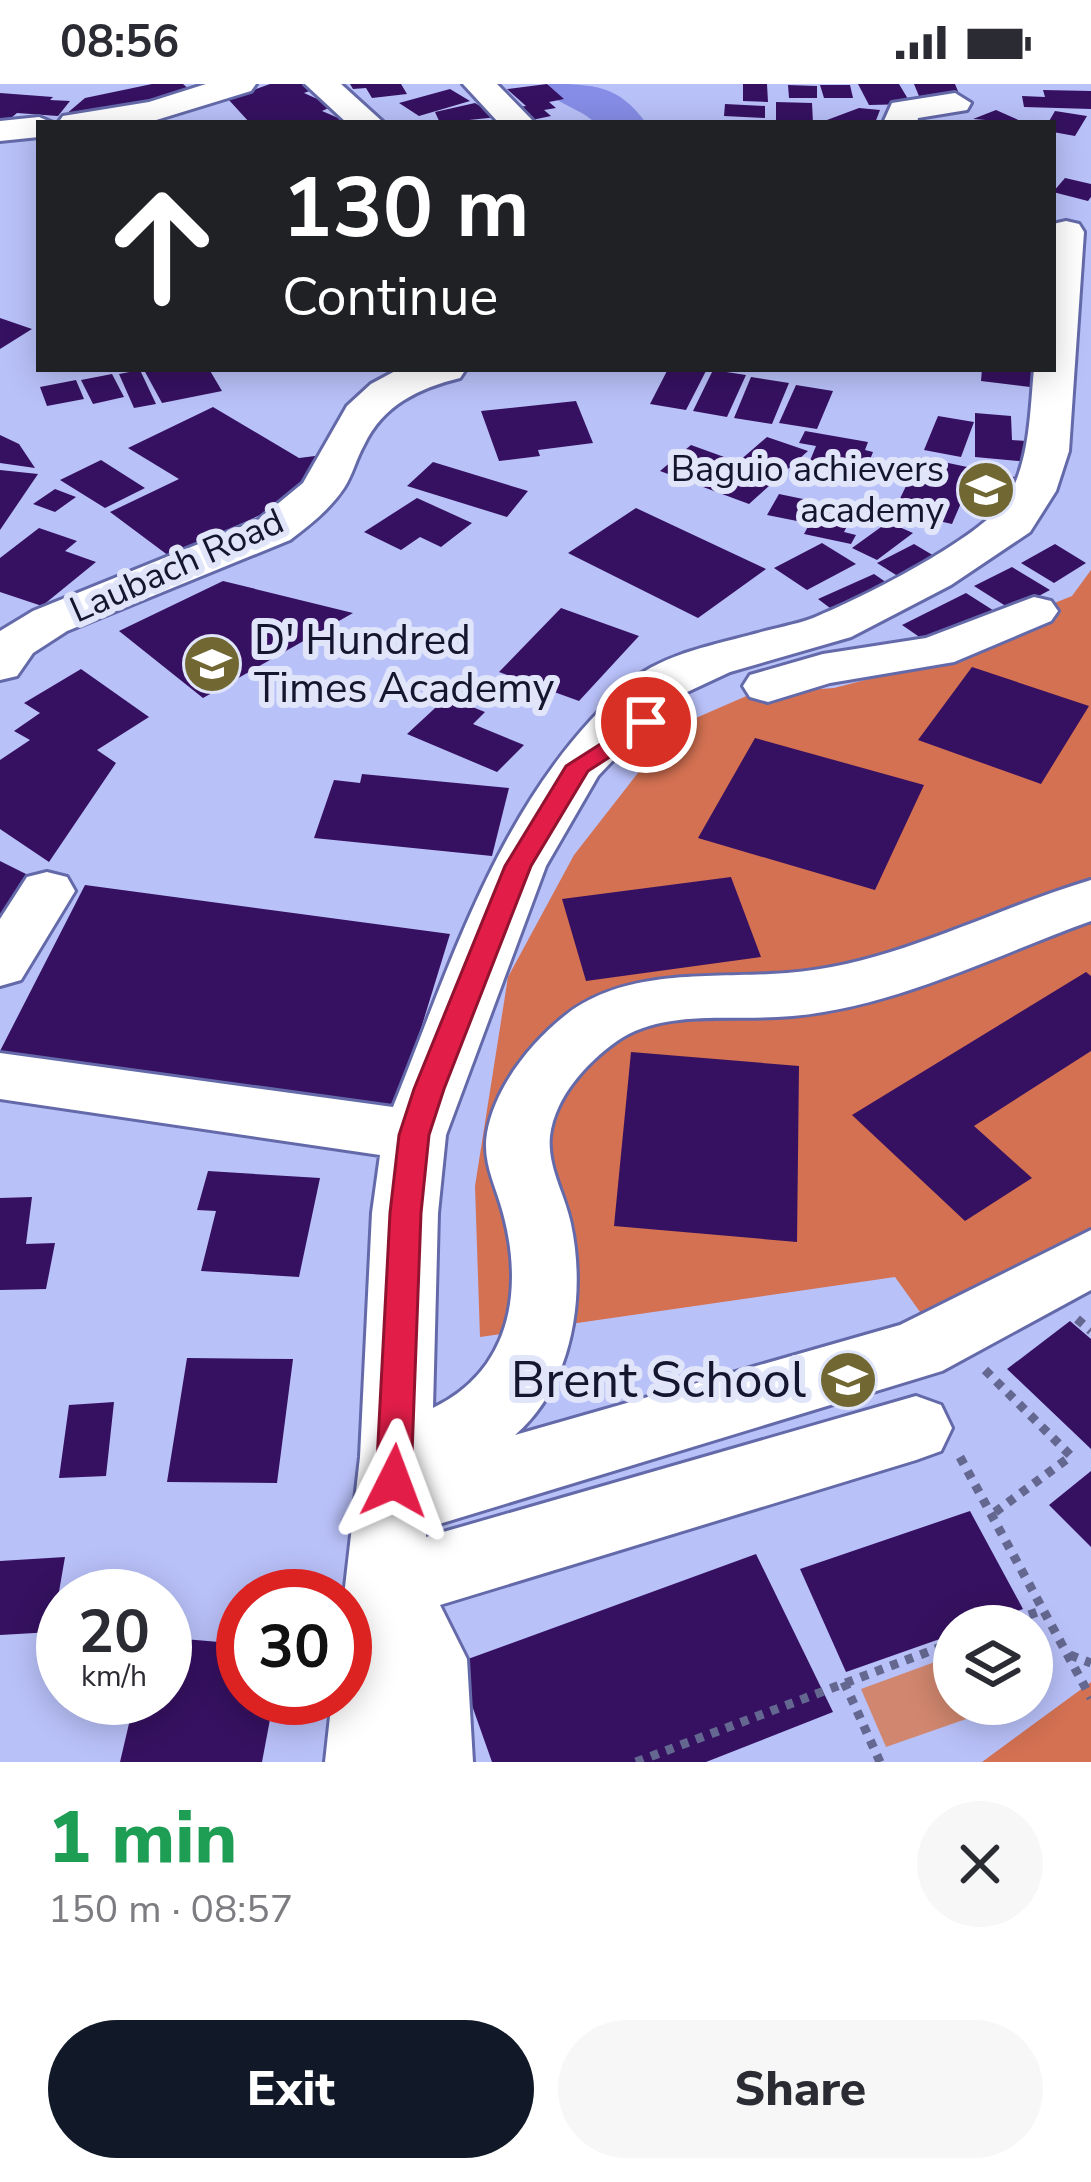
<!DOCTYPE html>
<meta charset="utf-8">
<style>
:root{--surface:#fff;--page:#f7f7f7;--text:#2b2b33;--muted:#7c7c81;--accent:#111827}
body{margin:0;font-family:"Nunito Sans",sans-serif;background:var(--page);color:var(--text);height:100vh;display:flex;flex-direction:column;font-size:45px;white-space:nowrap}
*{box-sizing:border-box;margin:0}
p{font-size:39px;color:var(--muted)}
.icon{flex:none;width:66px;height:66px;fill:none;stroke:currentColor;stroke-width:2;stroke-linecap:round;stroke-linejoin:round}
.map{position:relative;height:1678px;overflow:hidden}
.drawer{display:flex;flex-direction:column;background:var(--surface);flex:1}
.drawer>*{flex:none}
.top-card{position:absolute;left:36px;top:36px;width:1020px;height:252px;border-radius:0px;box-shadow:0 6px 30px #0003;background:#202124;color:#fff;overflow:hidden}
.fabs{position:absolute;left:933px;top:1521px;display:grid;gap:24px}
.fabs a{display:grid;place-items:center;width:120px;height:120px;border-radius:50%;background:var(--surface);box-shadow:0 6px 30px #0003;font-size:60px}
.speed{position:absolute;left:36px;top:1485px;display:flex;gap:24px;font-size:60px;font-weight:700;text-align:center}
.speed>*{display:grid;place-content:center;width:156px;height:156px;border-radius:50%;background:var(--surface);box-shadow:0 6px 30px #0003;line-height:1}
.speed small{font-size:30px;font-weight:400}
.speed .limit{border:18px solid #d22;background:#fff;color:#111}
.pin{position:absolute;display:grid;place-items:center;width:102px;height:102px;color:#fff;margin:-51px;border:6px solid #fff;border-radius:50%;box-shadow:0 3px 12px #0007}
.me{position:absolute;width:132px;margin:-66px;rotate:3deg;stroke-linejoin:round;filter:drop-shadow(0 0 9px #0008)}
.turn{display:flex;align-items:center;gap:42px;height:252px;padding:0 48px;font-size:54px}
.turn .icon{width:156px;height:156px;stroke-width:2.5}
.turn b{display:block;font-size:84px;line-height:102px}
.round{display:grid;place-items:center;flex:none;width:126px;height:126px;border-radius:63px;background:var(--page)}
.summary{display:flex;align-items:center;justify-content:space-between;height:204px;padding:0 48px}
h1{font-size:72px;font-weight:800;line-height:90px;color:#1e9e55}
.action{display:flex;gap:24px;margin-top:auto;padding:24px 48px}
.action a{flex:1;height:138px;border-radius:72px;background:var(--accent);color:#fff;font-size:48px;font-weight:800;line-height:138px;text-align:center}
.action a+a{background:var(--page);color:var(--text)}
.status{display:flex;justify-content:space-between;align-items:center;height:84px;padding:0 60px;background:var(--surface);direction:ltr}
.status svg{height:33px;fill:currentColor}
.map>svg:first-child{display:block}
.green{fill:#d1876f}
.forest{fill:#d37152}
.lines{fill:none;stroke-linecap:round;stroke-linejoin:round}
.river{fill:#858de6;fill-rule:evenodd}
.building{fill:#361161}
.minor-casing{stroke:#646aa9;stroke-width:6}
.path{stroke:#646890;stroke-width:9;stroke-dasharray:8 8;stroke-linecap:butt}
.minor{fill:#fff;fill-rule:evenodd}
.route{fill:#e11d48;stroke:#92132f;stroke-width:3}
.labels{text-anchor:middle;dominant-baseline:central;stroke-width:12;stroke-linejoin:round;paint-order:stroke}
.far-poi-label{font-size:36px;fill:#14152e;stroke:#e1e5fa;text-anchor:end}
.far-street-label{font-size:36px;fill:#14152e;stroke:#e1e5fa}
.poi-label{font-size:42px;fill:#14152e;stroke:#e1e5fa;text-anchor:start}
.near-poi-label{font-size:51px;fill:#14152e;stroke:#e1e5fa;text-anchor:end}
</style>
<div class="status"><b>08:56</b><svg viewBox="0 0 49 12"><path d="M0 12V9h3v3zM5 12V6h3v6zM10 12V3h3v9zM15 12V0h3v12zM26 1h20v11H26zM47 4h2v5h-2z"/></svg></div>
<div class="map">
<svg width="1091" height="1678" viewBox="0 0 1091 1678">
<rect width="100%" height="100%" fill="#b9c1f9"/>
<path class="green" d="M954,1571V1620H1009L886,1663L861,1605Z"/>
<path class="forest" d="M1091,486V1153L948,1267L895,1193L480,1253L475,1102L508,893L574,771L673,644L751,610L834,604L927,580L989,545L1072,512Z
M1091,1598V1678H982Z"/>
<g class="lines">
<path class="river" d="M549,0C593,0 619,1 646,39H595C581,24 558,22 546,5Z"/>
</g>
<path class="building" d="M152,0H183L196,11L65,31L85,14Z
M270,0H302L315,5L304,9L333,22L322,27L350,39H250L228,15Z
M350,0H401L407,10L372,14L366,4L353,5Z
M547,0L564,15L549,18L556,24L544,26L551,32L527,37L513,24L526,22L507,5Z
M743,0H767L768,18L743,17Z
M858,0H899L911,20L869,21Z
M914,0H955L962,17H921Z
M788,1L817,2V14H789Z
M820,1H850L853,14H824Z
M450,5L470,17L419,32L399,19Z
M1043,6L1091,7V25L1024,23L1022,12L1045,13Z
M0,9L53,13L50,16L70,17L58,32L17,29L11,34H0Z
M776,18L812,19L813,39H776Z
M475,19L498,33L440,39L435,28Z
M725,20L765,22V34L724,32Z
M859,24L880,26L875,39H819Z
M996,26L1025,39L973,35Z
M1055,27L1087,32L1075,52L1053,48V39H1048Z
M1065,94L1091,100V113L1088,117L1053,108Z
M0,234L32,245L0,265Z
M209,285L222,307L162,319L144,286Z
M668,285H707L686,326L650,320Z
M982,285H1040L1038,304L981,297Z
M140,286L156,320L134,324L119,290Z
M713,286L746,291L727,333L693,327Z
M112,290L124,313L93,320L81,296Z
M751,293L789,299L772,340L734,334Z
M76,296L84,315L47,322L40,303Z
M796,301L833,307L817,345L779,339Z
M576,317L593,359L538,366L540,372L499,377L481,327Z
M213,323L299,374L323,371L317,395L287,419L169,472L110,428L179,395L128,364Z
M975,329L1011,332L1012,356L1040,358L1041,379L975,373Z
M938,332L974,338L961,373L924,366Z
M805,347L868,358L865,366L873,368L863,394L807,384L816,362L799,359Z
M0,351L19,360L35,384L0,379Z
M767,353L808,367L749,420L660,387L691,361L738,378Z
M920,373L1024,395L1010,429L961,419L952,440L894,427Z
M101,376L145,404L105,424L60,396Z
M433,378L528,407L507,433L407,402Z
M0,386L38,390L0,446Z
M55,405L76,413L55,428L33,420Z
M779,410L808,416L797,437L767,431Z
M417,414L472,439L441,463L420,453L401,466L364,448Z
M822,417L856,425L844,448L856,451L851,460L804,450Z
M636,424L766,485L698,534L568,469Z
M888,438L913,449L877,476L852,464Z
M39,444L77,457L65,467L96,478L42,522L0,508V474Z
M822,459L856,480L807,506L774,484Z
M914,460L941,476L904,496L877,479Z
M1055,460L1086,479L1054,499L1021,479Z
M1012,483L1050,506L1012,526L974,502Z
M874,490L899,507L842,533L818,515Z
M223,497L353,529L203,614L119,547Z
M966,509L999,530L934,563L902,541Z
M561,524L639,552L579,617L499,588Z
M972,583L1089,622L1041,700L918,656Z
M81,585L149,633L97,666L116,679L49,778L0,745V676L30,656L14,647L40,629L24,619Z
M447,613L485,628L473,640L524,661L497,688L407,650Z
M755,654L924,701L875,806L698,754Z
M362,690L509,704L492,772L314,754L334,696L360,699Z
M0,777L36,795L0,844Z
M731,793L761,873L586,897L562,815Z
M85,801L450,850L396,1026L0,967Z
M1086,888L1091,892V967L974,1042L1032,1094L965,1137L852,1031Z
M631,968L799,982L797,1158L614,1142Z
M208,1087L320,1094L299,1193L201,1187L216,1127L197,1126Z
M32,1113L26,1160L55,1159L46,1205L0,1206V1114Z
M1070,1237L1091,1255V1365L1007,1285Z
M187,1274L293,1275L277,1399L167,1398Z
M114,1318L106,1392L59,1394L69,1321Z
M1091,1387V1463L1049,1421Z
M970,1427L1023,1525L976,1542H954V1550L846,1588L800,1485Z
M756,1470L833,1628L706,1678H492L457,1579Z
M65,1473L52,1548L0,1551V1477Z
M184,1555L243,1560V1614H274L262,1678H120L135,1614H165V1591L176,1592Z"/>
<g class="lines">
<defs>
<path id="minor" d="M206,0H256L251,7L153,37L58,39L63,32L149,18Z
M305,0H341L384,39H347Z
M463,0H497L535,39H499Z
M955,9L971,19L967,26L918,34L917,39H883L892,19Z
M39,33L53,39H39V53L0,57V37Z
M1066,137L1079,140L1084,148L1069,367L1056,407L1030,448L951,501L851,553L730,588L670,616L598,692L546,782L446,1051L438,1129L433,1324C511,1286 524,1207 503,1129C496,1102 482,1078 487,1049C495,1003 531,958 567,930C629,883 714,895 787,889C893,881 990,826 1091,796V837C990,873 886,928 777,933C726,936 661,926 617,957C586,979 555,1013 550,1052C547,1083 565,1110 571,1140C586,1211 573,1301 515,1351L900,1241L1091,1146V1206L942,1287L426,1444V1453L916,1312L941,1321L952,1344L941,1367L916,1376L440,1521L467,1575L473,1678H325L332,1614H345L344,1512L360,1373L372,1129L380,1071L0,1015V969L393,1023C454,872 503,707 631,597C663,570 718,560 758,549C778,543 801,540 820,531C865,512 988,451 1010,410C1030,373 1030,326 1034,285H1053V140Z
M399,285H466L460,294C419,304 383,321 364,361C356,375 353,390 344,404C330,425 311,440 290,456L67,547L33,569L17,592L0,596V547L33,527L258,436L303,399L347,322L371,300Z
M1034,513L1051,517L1058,527L1051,537L954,578L830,599L768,618L750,613L743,602L750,591L823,570L926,554Z
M47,788L67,793L75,807L21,896L0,902V835L27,793Z"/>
</defs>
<use href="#minor" class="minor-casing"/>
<path class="path" d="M1077,1235L1091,1247
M985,1286L1071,1372L991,1431
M960,1373L1091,1614
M999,1542L1043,1526
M1070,1571L1091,1579
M844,1598L880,1678
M636,1678L954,1558"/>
<use href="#minor" class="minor"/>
</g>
<path class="route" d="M646,631L658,638L655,644L588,687L531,782L444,1005L429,1051L421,1129L411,1397L406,1408L394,1413L381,1408L376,1397L390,1129L399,1051L414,1005L505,782L566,682Z"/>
<defs>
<symbol id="school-disc" viewBox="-11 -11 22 22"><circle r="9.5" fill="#716733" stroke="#e1e5fa"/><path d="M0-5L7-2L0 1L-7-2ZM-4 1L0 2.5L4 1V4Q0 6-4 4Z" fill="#fff"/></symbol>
<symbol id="university-disc" viewBox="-11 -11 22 22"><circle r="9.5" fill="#716733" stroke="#e1e5fa"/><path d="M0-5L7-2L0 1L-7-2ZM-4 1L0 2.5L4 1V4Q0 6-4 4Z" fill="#fff"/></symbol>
</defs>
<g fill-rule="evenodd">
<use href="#school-disc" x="953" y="373" width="66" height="66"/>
<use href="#school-disc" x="179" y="547" width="66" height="66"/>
<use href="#university-disc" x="815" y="1263" width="66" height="66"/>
</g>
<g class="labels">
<g class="far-poi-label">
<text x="944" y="385">Baguio achievers<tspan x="944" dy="41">academy</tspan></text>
</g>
<g class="far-street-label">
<text transform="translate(177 482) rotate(-24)">Laubach Road</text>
</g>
<g class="poi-label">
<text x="254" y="556">D' Hundred<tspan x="254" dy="48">Times Academy</tspan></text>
</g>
<g class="near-poi-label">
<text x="806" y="1296">Brent School</text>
</g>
</g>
</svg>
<div class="fabs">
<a><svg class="icon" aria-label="layers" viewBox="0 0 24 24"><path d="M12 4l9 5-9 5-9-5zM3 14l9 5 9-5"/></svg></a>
</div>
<div class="speed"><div>20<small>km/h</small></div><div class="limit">30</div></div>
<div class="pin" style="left:646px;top:638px;background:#d93025"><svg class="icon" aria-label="arrive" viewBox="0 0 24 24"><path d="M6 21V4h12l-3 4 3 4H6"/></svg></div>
<svg class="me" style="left:394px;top:1397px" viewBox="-20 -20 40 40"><path d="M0-17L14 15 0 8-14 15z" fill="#e11d48" stroke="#fff" stroke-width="4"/></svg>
<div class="top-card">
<div class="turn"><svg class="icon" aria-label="ahead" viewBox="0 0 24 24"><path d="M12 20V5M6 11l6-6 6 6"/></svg><div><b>130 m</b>Continue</div></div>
</div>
</div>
<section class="drawer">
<div class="summary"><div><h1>1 min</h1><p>150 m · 08:57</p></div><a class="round"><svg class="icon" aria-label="close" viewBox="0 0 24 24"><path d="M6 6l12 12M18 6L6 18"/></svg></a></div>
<div class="action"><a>Exit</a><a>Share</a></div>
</section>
